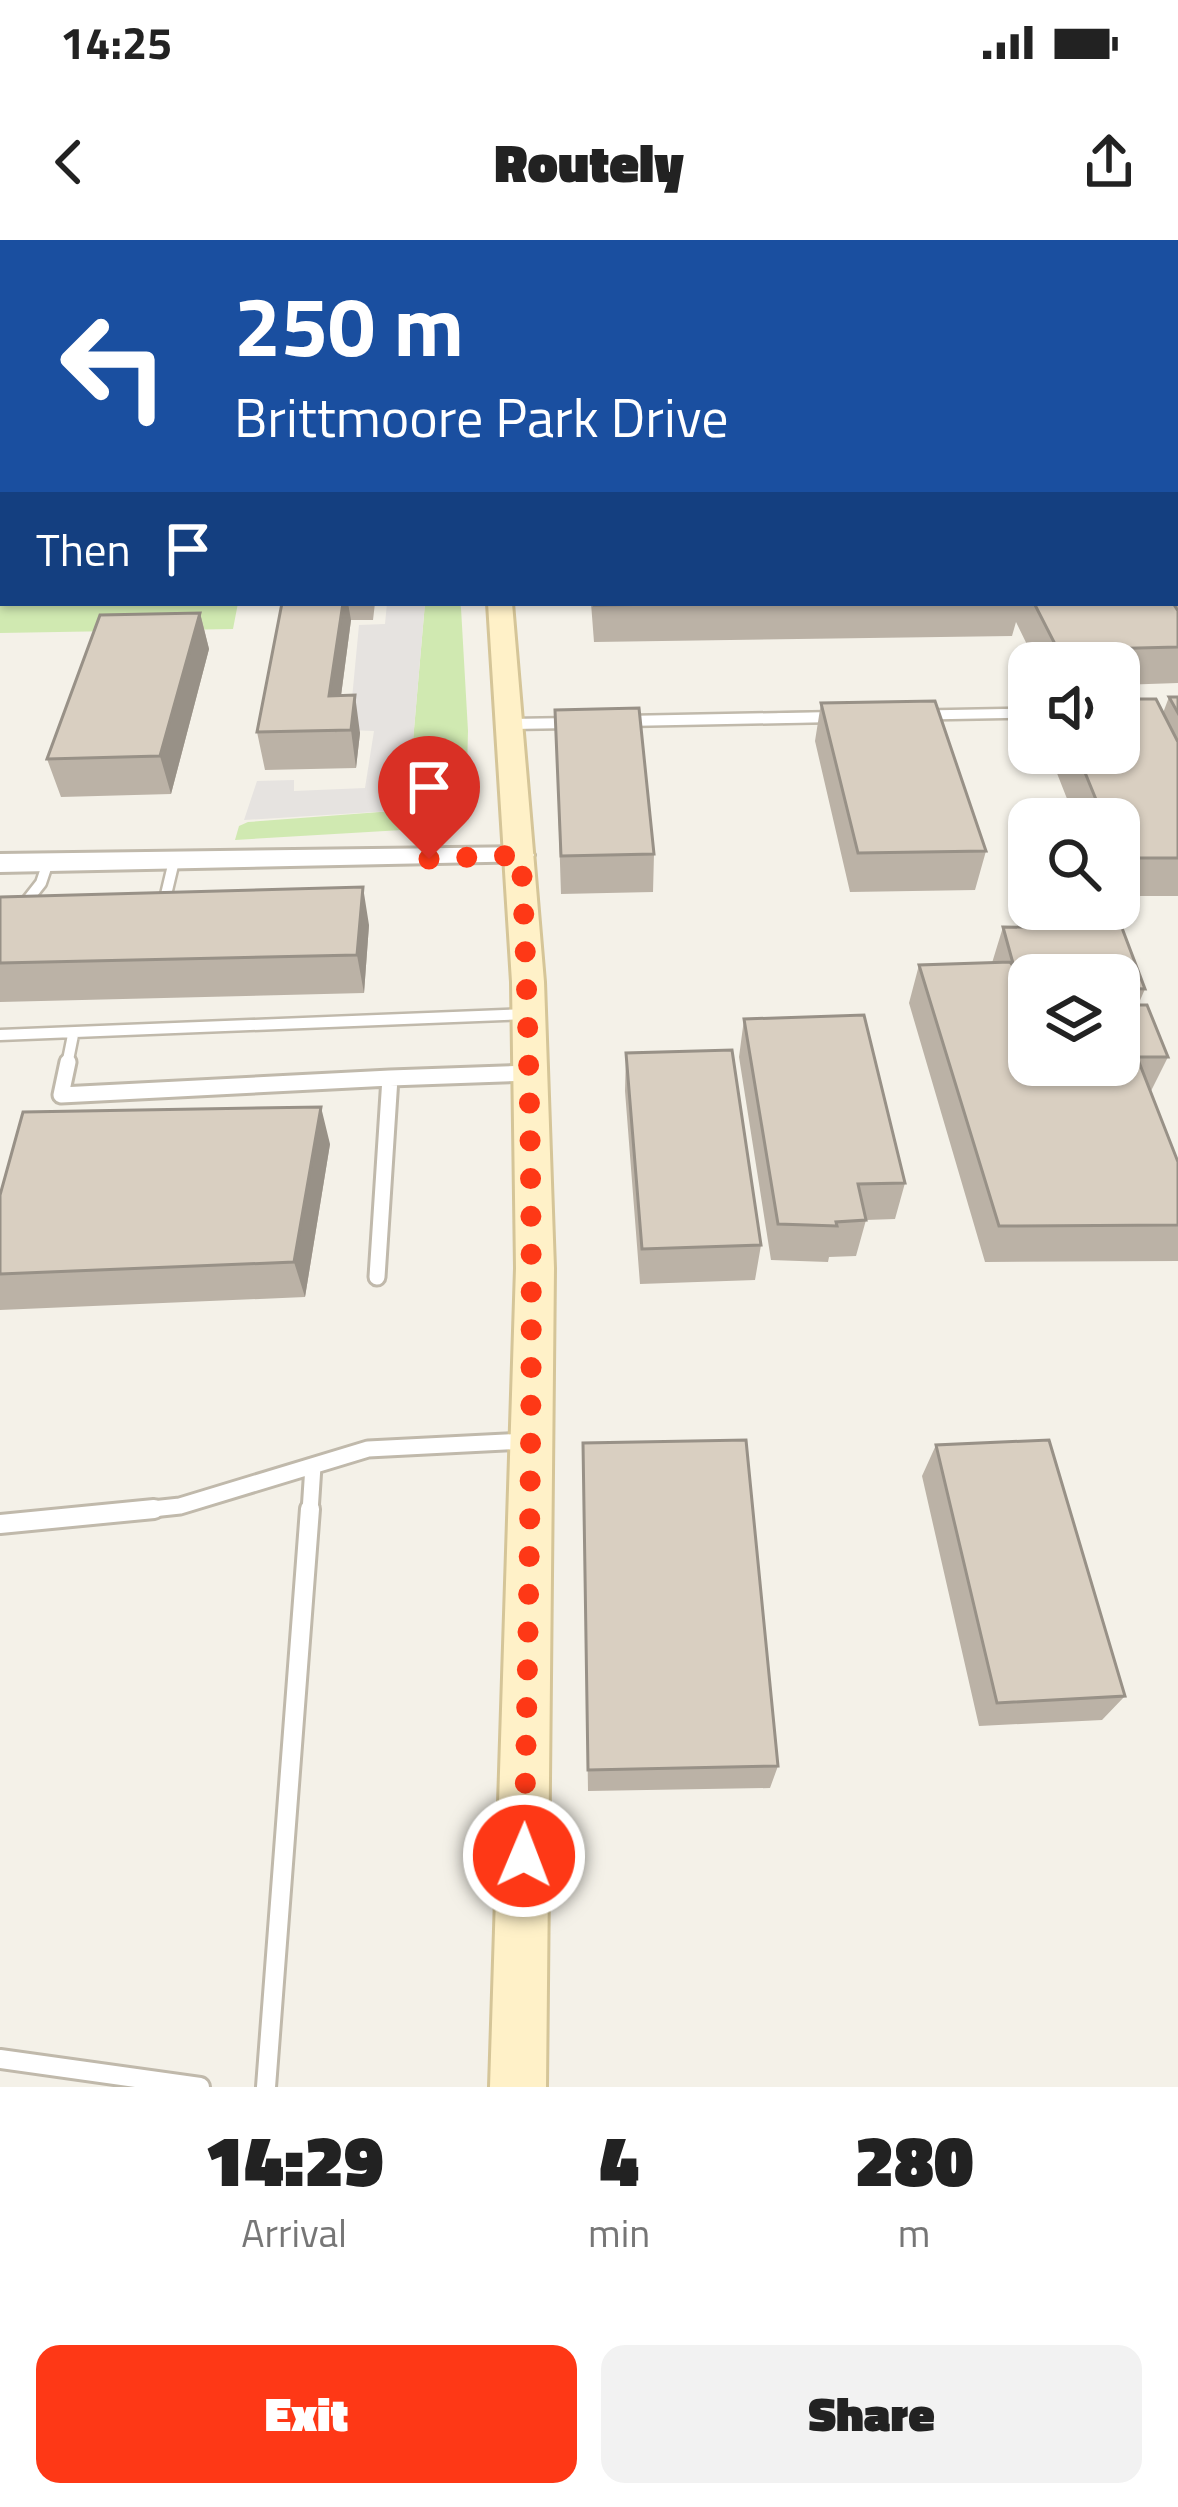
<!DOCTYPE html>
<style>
:root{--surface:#fff;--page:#f2f2f2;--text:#222;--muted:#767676;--accent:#fe3816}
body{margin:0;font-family:"Titillium Web",sans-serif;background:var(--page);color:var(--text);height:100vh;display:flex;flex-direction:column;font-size:45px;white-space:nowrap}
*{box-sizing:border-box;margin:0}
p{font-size:39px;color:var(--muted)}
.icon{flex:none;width:66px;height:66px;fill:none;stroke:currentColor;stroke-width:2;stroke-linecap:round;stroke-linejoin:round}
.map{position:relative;height:1847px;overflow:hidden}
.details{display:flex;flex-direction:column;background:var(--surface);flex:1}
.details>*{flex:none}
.guide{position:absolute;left:0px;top:0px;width:1179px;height:366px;box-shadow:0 3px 9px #0004;background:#1a4fa0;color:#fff;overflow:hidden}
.buttons{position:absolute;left:1008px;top:402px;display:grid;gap:24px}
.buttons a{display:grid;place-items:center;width:132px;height:132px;border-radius:24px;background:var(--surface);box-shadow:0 3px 9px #0004;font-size:60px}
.pin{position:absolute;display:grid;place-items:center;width:102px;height:102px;color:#fff;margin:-123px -51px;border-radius:50% 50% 50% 0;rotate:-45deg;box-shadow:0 0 12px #0007}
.pin .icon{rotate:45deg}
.me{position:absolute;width:132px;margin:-66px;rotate:1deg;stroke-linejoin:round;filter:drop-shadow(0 0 9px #0008)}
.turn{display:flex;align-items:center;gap:42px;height:252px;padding:0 36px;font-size:54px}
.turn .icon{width:156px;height:156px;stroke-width:2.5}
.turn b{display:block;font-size:84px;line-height:102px}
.then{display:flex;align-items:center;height:114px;padding:0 36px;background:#0003;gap:24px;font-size:45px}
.eta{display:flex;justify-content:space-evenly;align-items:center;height:204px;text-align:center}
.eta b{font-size:72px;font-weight:800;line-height:84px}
.cta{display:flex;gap:24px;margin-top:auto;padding:24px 36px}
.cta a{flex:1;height:138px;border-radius:24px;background:var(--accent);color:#fff;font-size:48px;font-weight:800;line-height:138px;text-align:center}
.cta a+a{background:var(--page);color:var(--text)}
.status{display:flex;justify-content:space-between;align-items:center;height:84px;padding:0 60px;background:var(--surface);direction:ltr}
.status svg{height:33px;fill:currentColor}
header{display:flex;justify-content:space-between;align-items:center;height:156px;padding:0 36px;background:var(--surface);font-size:54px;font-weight:800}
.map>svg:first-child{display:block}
.green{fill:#d0e9b1}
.parking{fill:#e6e3e0}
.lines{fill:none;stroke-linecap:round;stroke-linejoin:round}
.service-far3-casing{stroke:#c0b9ab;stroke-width:14}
.service-far2-casing{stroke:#c0b9ab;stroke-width:15}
.service-far1-casing{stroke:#c0b9ab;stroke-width:21}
.service-casing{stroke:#c0b9ab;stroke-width:24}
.tertiary-casing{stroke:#c0b9ab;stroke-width:6}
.secondary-casing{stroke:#d5c598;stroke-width:6}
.service-far3{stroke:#fff;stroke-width:9}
.service-far2{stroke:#fff;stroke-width:10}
.service-far1{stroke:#fff;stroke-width:15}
.service{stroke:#fff;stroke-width:18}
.tertiary{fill:#fff;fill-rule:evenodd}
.secondary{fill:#fff1c8;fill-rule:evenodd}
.wall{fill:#bbb2a6;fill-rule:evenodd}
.shaded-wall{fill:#989187}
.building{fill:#d9cfc1;stroke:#989187;stroke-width:3}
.route{stroke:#fe3816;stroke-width:21;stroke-dasharray:0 37.8}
</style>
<div class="status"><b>14:25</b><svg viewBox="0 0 49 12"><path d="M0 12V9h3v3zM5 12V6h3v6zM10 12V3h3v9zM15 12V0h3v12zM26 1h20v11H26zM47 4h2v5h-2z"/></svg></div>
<header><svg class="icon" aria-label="back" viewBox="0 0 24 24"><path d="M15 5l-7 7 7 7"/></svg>Routely<svg class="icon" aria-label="share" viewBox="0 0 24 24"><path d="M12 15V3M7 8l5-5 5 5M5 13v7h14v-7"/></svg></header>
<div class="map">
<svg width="1178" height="1847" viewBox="0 0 1178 1847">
<rect width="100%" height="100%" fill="#f4f1e8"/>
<path class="green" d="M0,327L3,363H238L233,389L0,393Z
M425,363H460L461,368L468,491L466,571L436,588L235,600L239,586L248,582L407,570Z"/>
<path class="parking" d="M387,363H425L407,570L244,580L257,541L294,540V551L365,548L374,491L349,490L359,385L385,384Z"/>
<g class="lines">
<defs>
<path id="service-far3" d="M924,475L1029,473
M779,478L836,477"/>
<path id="service-far2" d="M625,481L836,477
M511,484L572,483
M169,663H164L174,621
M0,695L41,643L48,622
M0,795L528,774
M67,825L73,795"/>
<path id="service-far1" d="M68,822L61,855L390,838
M377,1037L390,838L531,833
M124,1272L180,1266L368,1209L526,1201
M310,1272L313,1226"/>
<path id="service" d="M0,1284L154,1269
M0,1819L200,1847
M266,1847L310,1269"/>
<path id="tertiary" d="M521,607L530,609L534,615L530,621L0,632V614Z"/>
<path id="secondary" d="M468,0H484V3H468Z
M488,363H512L544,742L554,1028L546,1847H490L516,1028L512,742Z"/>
</defs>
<use href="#service-far3" class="service-far3-casing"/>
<use href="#service-far2" class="service-far2-casing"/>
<use href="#service-far1" class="service-far1-casing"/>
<use href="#service" class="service-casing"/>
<use href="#tertiary" class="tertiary-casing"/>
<use href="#secondary" class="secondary-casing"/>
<use href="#service-far3" class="service-far3"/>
<use href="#service-far2" class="service-far2"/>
<use href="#service-far1" class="service-far1"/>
<use href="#service" class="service"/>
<use href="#tertiary" class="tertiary"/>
<use href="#secondary" class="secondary"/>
</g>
<path class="wall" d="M0,0H283L282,3H3V151H0Z
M558,0H864L865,3H558Z
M973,0H1058L1059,1L1058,3H972Z
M1112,0H1178V32H1176V3H1115Z
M1178,68V100L1176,97V75Z
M0,210H3V322H0Z
M1176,314L1178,317V443L1119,445V423H1036L1016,382L1012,396L594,402L591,363H1176Z
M282,363H375L373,380H351L341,456L360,493L356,528L265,530L257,492Z
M200,373L209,409L171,554L61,557L47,519Z
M1169,457H1178V656H1119V579H1075L1049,513H1119L1163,473Z
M821,463L986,611L975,650L850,652L815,501Z
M555,470L654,614L653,652L561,654Z
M0,657L369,685L364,753L0,762Z
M1003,687L1122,688L1145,749L1138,765H1147L1168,817L1151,851L1178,922V1021L985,1022L909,763L919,725L992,723ZM1029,735H1119V825H1029Z
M744,779L905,943L895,979L866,980L856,1016L829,1017L828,1022L771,1020L739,817Z
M626,813L761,1005L755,1040L640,1044L625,851Z
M330,904L305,1057L0,1070V1034Z
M583,1203L778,1526L770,1548L588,1551Z
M936,1205L1125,1456L1102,1480L979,1486L922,1236Z"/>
<path class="shaded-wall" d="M343,363H348L351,380L336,493L329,456Z
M200,373L209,409L171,554L160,516Z
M355,455L360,493L356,528L351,490Z
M363,647L369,685L364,753L357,715Z
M321,867L330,904L305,1057L294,1022Z"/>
<path class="building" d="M0,0H269L268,3H3V50H0Z
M578,0H864L865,3H579Z
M982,0H1058L1059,1L984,2Z
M1146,0H1178V2L1148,3Z
M0,69H3V118H0Z
M0,210H3V286H0Z
M1176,314L1178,317V359H1176Z
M282,363H343L329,456L355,455L351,490L257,492Z
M593,363H757L594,365Z
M1034,363H1173L1178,371V407L1058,410Z
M200,373L160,516L47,519L100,375Z
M1169,457H1178V473Z
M1119,459H1156L1178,502V618H1120L1119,579H1104L1077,513H1119Z
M935,461L986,611L858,613L821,463Z
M639,468L654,614L561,616L555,470Z
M363,647L357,715L0,723V657Z
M1003,687L1122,688L1145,749L1119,748V735H1029V748H1021L1029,767V825H1119V765H1147L1168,817H1137L1178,922V985L999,986L919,725L1010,722L1014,727Z
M864,775L905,943L858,944L866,980L836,982L837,986L778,984L744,779Z
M732,810L761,1005L642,1009L626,813Z
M321,867L294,1022L0,1034V955L23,872Z
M746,1200L778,1526L588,1530L583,1203Z
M1049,1200L1125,1456L997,1463L936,1205Z"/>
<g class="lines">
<path class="route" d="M429,619L521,615C538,950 530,1281 524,1616"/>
</g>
</svg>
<div class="buttons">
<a><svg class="icon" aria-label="sound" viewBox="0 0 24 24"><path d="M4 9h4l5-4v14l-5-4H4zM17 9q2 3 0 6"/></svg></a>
<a><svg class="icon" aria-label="search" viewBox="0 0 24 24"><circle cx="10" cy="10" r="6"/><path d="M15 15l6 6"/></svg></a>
<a><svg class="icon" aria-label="layers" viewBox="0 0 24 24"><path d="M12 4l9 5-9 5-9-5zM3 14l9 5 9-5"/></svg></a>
</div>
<div class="pin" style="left:429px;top:619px;background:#d93025"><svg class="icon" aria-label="arrive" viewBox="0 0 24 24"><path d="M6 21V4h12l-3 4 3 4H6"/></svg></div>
<svg class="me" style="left:524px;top:1616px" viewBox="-20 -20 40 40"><circle r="17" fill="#fe3816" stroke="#fff" stroke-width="3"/><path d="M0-11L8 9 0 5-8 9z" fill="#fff"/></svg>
<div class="guide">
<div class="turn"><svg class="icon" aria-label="left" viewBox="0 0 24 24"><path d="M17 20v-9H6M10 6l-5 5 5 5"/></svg><div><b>250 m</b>Brittmoore Park Drive</div></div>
<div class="then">Then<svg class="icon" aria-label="arrive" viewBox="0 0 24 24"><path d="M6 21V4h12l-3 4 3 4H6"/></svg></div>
</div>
</div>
<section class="details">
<div class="eta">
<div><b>14:29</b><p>Arrival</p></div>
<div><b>4</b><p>min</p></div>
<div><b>280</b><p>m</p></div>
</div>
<div class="cta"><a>Exit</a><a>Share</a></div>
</section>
